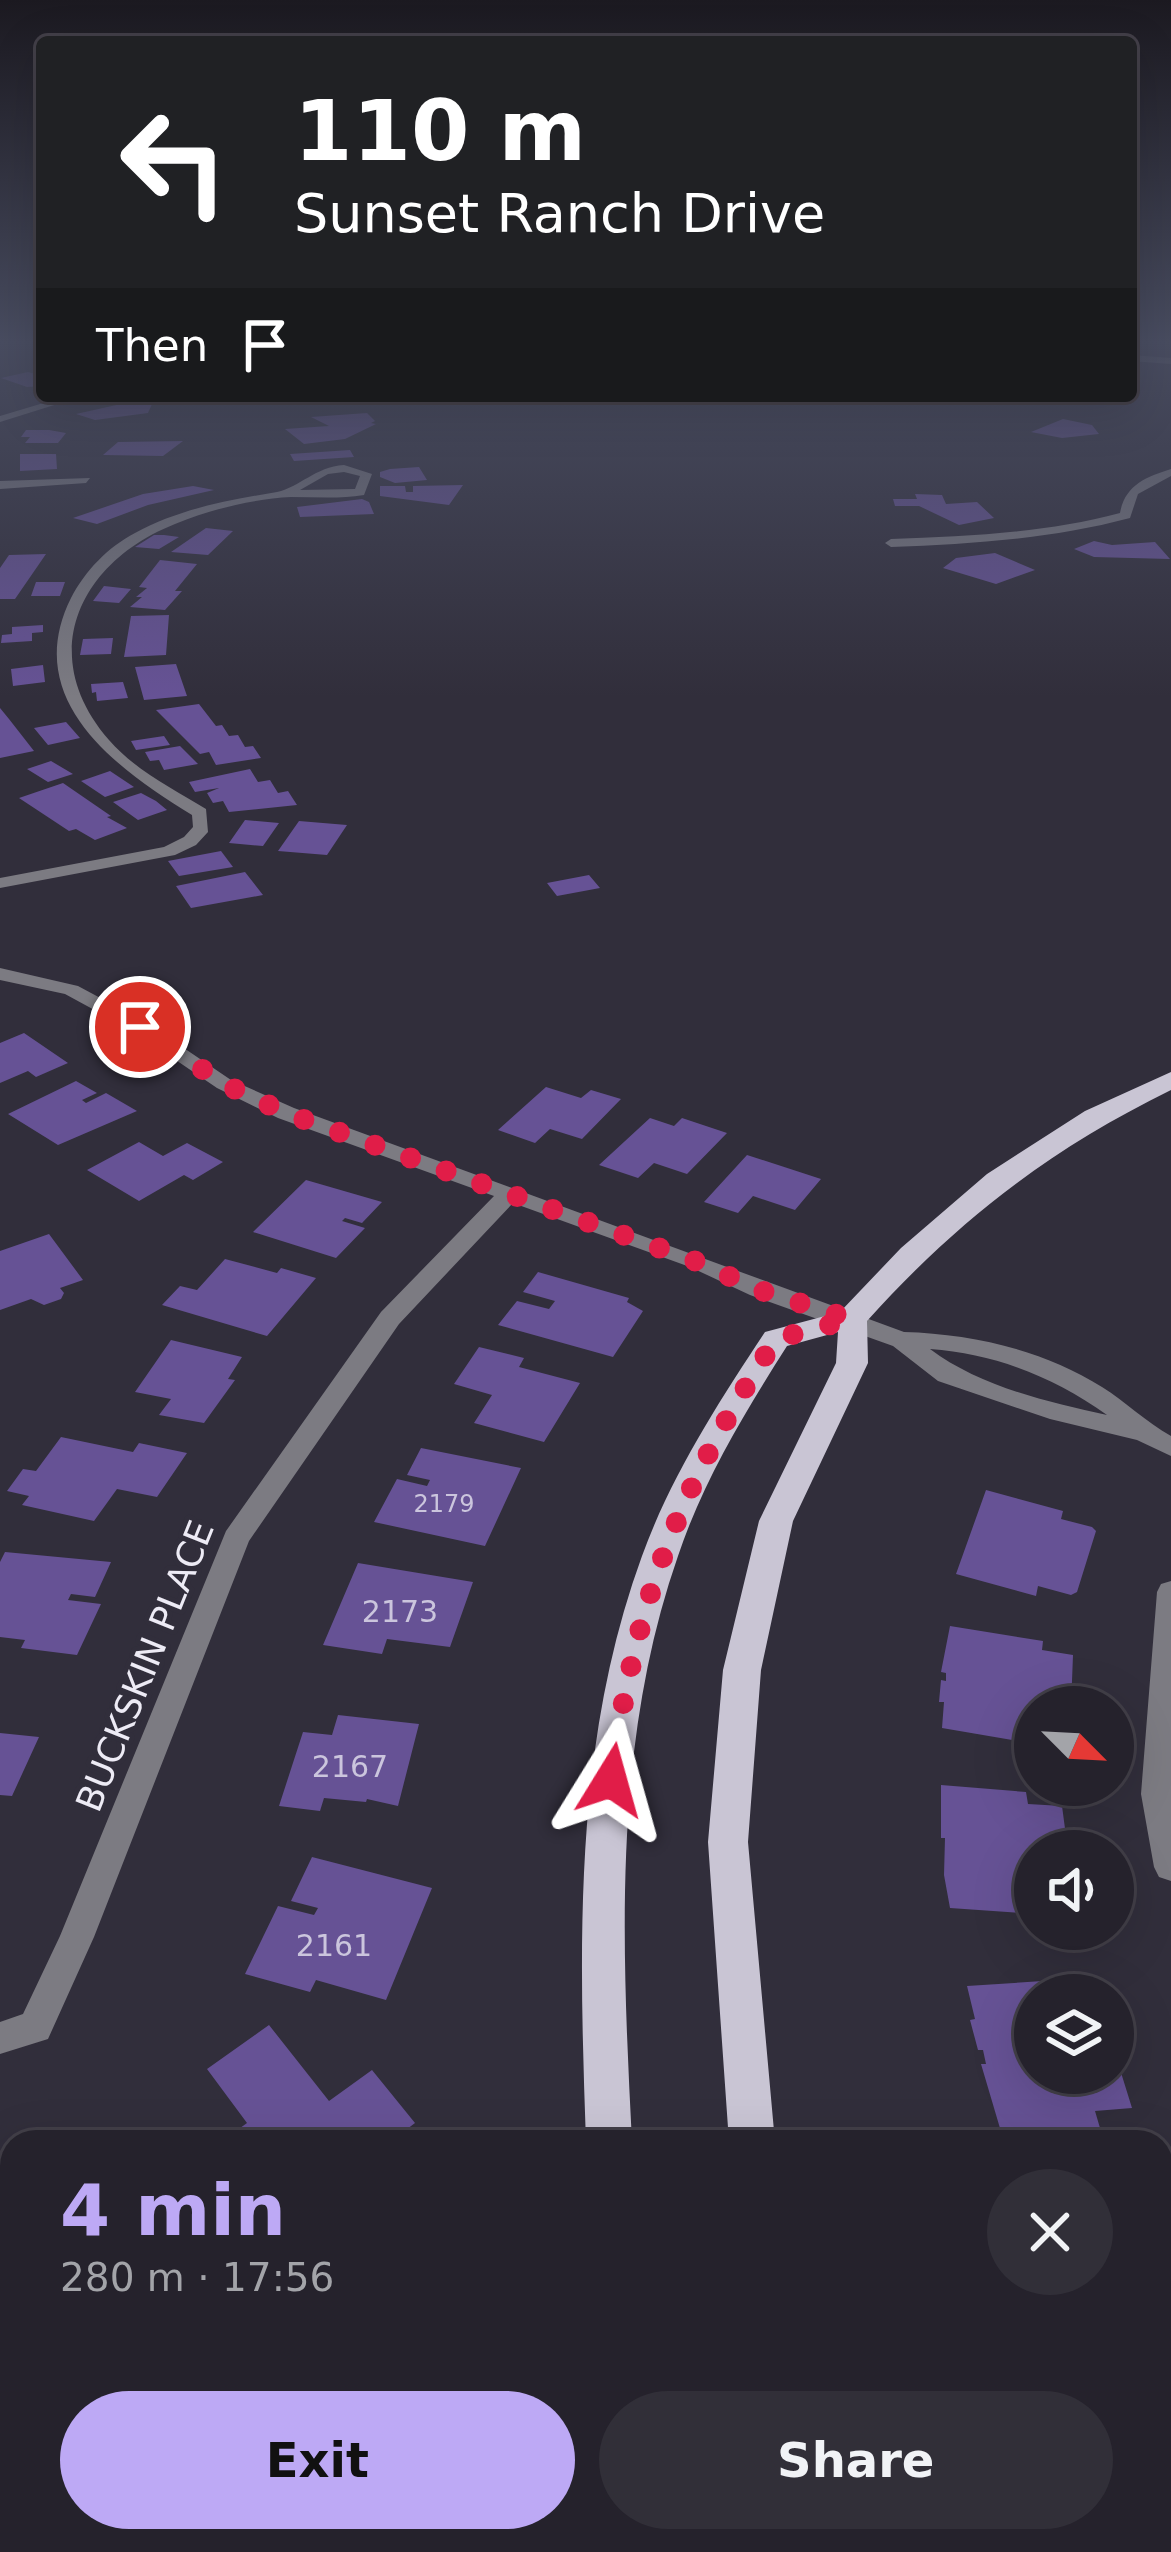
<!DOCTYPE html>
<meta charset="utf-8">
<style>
:root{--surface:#25222c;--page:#312f38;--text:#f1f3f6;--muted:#a3a4a9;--line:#423f48;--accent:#bda9f5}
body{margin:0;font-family:"DejaVu Sans",sans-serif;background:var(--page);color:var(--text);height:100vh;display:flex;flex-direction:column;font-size:45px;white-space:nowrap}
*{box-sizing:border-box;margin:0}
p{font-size:39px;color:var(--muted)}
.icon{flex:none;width:66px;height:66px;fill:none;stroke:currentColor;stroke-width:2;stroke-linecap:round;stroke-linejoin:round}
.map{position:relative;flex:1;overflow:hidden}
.drawer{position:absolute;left:0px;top:2130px;width:1173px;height:423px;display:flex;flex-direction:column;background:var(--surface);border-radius:36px 36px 0 0;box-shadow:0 12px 48px #0002,0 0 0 3px var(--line)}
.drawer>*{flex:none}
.hud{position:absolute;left:36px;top:36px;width:1101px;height:366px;border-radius:12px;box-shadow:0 12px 48px #0002,0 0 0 3px var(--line);background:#202124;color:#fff;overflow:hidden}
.needle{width:78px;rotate:114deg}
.buttons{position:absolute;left:1014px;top:1686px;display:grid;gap:24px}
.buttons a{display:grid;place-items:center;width:120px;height:120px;border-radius:50%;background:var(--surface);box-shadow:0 12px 48px #0002,0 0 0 3px var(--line);font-size:60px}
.pin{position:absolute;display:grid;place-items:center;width:102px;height:102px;color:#fff;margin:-51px;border:6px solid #fff;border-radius:50%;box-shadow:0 3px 12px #0007}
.me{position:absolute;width:132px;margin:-66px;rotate:8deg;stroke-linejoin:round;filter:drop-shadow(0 0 9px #0008)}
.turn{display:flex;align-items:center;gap:42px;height:252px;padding:0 60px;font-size:54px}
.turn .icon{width:156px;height:156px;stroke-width:2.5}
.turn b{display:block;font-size:84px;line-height:102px}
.then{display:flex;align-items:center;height:114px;padding:0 60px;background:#0003;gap:24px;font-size:45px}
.round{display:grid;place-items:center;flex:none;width:126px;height:126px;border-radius:63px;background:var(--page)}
.summary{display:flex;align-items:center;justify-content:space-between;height:204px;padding:0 60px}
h1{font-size:72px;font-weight:700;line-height:90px;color:var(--accent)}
.action{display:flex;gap:24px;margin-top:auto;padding:24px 60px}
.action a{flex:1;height:138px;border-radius:72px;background:var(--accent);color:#111;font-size:48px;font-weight:700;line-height:138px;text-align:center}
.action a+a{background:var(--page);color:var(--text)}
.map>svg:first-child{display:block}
.building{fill:#665295}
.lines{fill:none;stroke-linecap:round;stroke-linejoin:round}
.minor{fill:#7c7b82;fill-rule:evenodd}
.primary{fill:#c9c5d4;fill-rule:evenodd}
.route{stroke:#e11d48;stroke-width:21;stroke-dasharray:0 37.8}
.labels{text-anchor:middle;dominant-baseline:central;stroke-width:10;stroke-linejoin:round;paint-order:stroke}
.number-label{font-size:24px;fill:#cbc5dd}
.near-number-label{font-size:30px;fill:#cbc5dd}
.near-street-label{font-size:36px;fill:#edebf5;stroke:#312e3b}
</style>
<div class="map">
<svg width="1171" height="2552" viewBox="0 0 1171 2552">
<rect width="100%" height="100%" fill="#312e3b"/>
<path class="building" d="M28,372L42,376V386L27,387L1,378Z
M121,404H152L148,413L95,420L76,414Z
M367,413L375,421L371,423L376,424L345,439L304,444L285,429L329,426L311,417Z
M1063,419L1092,425L1099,434L1062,438L1031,432Z
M26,430H49L66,433L58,443H25L30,437H21Z
M183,441L163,456L103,455L118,442Z
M350,450L354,457L294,461L290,454Z
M20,454H56L57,469L20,471Z
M419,467L427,480L395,483L380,477V472L390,469Z
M463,485L449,505L380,496V486H405L406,492H413V486Z
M193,486L214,490L148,505L97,524L73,518L143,494Z
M915,494L942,495L946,504L977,502L994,518L959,525L919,506H895L893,499H917Z
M362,499L369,502L374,514L300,517L297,507Z
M206,528L233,531L208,555L171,552Z
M154,535H164L179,537L159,549L135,547Z
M1094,541L1112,545L1155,542L1170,559L1094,557L1074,549Z
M995,553L1035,570L996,584L943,568L956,558Z
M46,554L15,599H0V568L9,555Z
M160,560L197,564L175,591H182L165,610L130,607L142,597H136L147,588L139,587Z
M36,582H65L60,596H31Z
M104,586L131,589L119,603L93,601Z
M169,615L166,655L124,657L131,616Z
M43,625V632L32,633V641L1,643L2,635L12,634V627Z
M113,638L111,654L80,655L83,639Z
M176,664L187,696L144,700L135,667Z
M43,665L45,682L13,686L11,669Z
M123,682L128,698L97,701L96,692L92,693L91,684Z
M199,704L216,726L222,725L229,736L238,735L245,747L253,746L261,758L216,765L209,752L200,754L156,710Z
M0,708L9,719L34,751L0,758Z
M66,722L80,738L48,745L34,728Z
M164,736L170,745L136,750L131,741Z
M180,746L198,764L164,770L159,760L150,761L145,752Z
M51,761L73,774L48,782L27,769Z
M250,769L258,782L270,780L278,793L288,791L297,805L229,812L223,801L213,803L207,793L219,788L195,792L189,782Z
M110,771L134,787L105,797L81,781Z
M63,783L111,816L107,817L127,828L95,840L76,829L69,831L19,798Z
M141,793L156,801L167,810L138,820L113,802Z
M245,820L279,823L263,846L229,843Z
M299,821L347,825L327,855L278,851Z
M221,851L233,867L179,876L168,861Z
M245,872L263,895L191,908L176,886Z
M589,875L600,888L557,896L547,883Z
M24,1033L68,1063L36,1077L28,1071L0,1083V1043Z
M76,1081L97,1093L82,1100L86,1103L106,1093L137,1111L58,1145L8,1114Z
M546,1087L581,1098L591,1090L621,1099L582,1139L550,1129L535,1143L498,1130Z
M650,1118L674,1126L682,1118L727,1133L687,1174L654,1163L638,1178L599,1165Z
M139,1142L163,1156L187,1143L223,1162L193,1180L184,1175L139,1201L87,1170Z
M747,1155L821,1179L795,1210L753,1196L738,1213L704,1202Z
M306,1180L382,1202L362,1223L345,1218L342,1221L365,1228L336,1258L253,1232Z
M49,1234L83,1280L60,1288L64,1293L61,1299L44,1305L31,1299L0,1310V1251Z
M225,1259L277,1273L281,1268L316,1278L267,1336L162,1305L180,1286L197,1290Z
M538,1272L629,1298L627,1302L643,1311L613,1357L498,1325L517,1301L549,1309L555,1301L523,1292Z
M171,1340L242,1357L228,1379L235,1380L204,1423L159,1415L171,1399L135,1392Z
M479,1347L524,1358L519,1367L580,1383L544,1442L474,1423L492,1395L454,1384Z
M61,1437L133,1452L139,1443L187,1453L157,1497L117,1489L94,1521L22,1505L29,1496L7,1491L23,1469L36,1471Z
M421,1448L521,1468L485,1546L374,1522L397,1479L427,1486L430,1480L407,1475Z
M986,1490L1063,1511L1061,1519L1092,1527L1096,1531L1077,1592L1071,1595L1038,1586L1036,1596L956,1574Z
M5,1552L111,1562L95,1597L71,1594L68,1600L101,1604L77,1655L21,1648L25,1640L0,1637V1562Z
M358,1563L473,1582L450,1647L387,1639L382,1654L323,1645Z
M950,1626L1043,1641L1042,1650L1073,1655L1071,1707H1035V1744L942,1728L944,1702H939L941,1680L946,1681V1673L941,1672Z
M338,1715L419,1724L398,1806L367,1799L366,1802L324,1798L320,1811L279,1806L303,1732L332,1735Z
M0,1733L39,1737L12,1796L0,1795Z
M941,1785L1026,1792L1028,1804L1062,1806L1068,1851H1035V1914L950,1908L944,1875L945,1838H941Z
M312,1857L432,1888L386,2000L316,1980L310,1992L245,1974L278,1906L314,1915L318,1908L291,1901Z
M1058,1980L1062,1995H1035V2073H1113L1114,2050L1132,2108L1095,2111L1100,2128L1002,2135L981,2064H986L983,2050H978L970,2020L975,2019L967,1986Z
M269,2025L329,2101L372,2070L415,2123L390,2142H221L247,2123L207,2069Z
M12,2210V2377L0,2381V2258L6,2256L1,2214Z
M1171,2210V2355L1161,2347V2221Z"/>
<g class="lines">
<path class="minor" d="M1131,355L1171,358V364L1131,361Z
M67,396H83L0,422V416Z
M344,465L372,474L364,495C340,499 316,497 291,497C253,499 211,509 175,524C79,562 35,655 109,740C135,770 173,789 206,809L208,832L196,845L175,855L0,888V878L164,847L184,837L193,827L192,815C117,769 20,700 71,598C85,571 108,547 135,533C179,509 228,500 277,492C300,487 315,467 344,465ZM344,472L360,476L355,489L300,490L328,474Z
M1171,469V476L1138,494L1130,518C1051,539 972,544 891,547L885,543L891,539C968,536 1045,533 1120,513C1125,485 1146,477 1171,469Z
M90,478L86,483L0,489V481Z
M0,968L78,986L147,1023L231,1080L294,1108L904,1332C973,1334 1043,1350 1102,1387C1126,1402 1146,1422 1171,1436V1456L1137,1440L1050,1419L938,1381L893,1346L750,1295L690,1267L513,1203L399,1324L249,1541L94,1937L48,2039L0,2054V2022L23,2014L60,1936L226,1531L381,1312L494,1196L278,1118L217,1088L133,1031L65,994L0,980ZM930,1349C996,1354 1054,1377 1107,1415C1047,1402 979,1386 930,1349Z
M1171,1581V1881L1159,1877L1154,1867L1141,1794L1157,1592L1161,1584Z"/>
<path class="primary" d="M1171,1072V1090C1049,1150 958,1220 867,1321L868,1363L793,1521L761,1670L748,1842L775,2142H729L708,1842L723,1670L759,1521L836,1363L838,1332L787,1346C745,1412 703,1481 678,1556C612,1745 622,1945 632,2142H586C579,1945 573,1744 642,1556C671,1476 718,1403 765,1332L840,1312L901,1248L987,1174L1085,1111Z
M615,2541H669L670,2552H616Z
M773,2541H827L828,2552H774Z"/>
</g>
<linearGradient id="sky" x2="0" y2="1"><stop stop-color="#1b1920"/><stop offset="0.49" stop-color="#484c60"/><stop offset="1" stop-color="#484c60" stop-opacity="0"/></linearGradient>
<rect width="1171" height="697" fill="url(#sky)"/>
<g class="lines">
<path class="route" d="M140,1027L224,1084L286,1113L698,1262L759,1290L851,1319L776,1339C678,1489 635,1602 611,1780"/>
</g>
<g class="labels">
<g class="number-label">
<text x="444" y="1504">2179</text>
</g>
<g class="near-number-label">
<text x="400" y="1611">2173</text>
<text x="350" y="1766">2167</text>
<text x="334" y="1945">2161</text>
</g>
<g class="near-street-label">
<text transform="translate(145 1666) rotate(-68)">BUCKSKIN PLACE</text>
</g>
</g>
</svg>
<div class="buttons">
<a><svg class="needle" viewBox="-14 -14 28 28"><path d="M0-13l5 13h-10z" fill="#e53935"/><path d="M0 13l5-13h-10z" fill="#a3a4a9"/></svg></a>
<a><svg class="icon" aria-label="sound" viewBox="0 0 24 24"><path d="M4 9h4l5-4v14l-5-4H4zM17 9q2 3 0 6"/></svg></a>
<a><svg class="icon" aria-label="layers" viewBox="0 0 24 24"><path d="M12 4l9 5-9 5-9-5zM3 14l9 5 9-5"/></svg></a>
</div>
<div class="pin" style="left:140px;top:1027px;background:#d93025"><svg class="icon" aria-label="arrive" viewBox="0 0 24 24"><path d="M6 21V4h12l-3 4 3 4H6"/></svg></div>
<svg class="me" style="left:611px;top:1780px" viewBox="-20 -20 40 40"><path d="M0-17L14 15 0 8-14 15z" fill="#e11d48" stroke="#fff" stroke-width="4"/></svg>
<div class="hud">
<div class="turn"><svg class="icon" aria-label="left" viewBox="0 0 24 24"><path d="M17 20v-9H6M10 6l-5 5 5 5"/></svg><div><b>110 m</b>Sunset Ranch Drive</div></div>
<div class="then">Then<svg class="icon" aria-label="arrive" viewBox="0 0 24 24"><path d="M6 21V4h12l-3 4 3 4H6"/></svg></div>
</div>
<section class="drawer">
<div class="summary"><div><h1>4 min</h1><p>280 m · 17:56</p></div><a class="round"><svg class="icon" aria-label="close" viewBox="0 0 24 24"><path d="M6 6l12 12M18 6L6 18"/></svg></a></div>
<div class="action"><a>Exit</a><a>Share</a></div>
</section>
</div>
